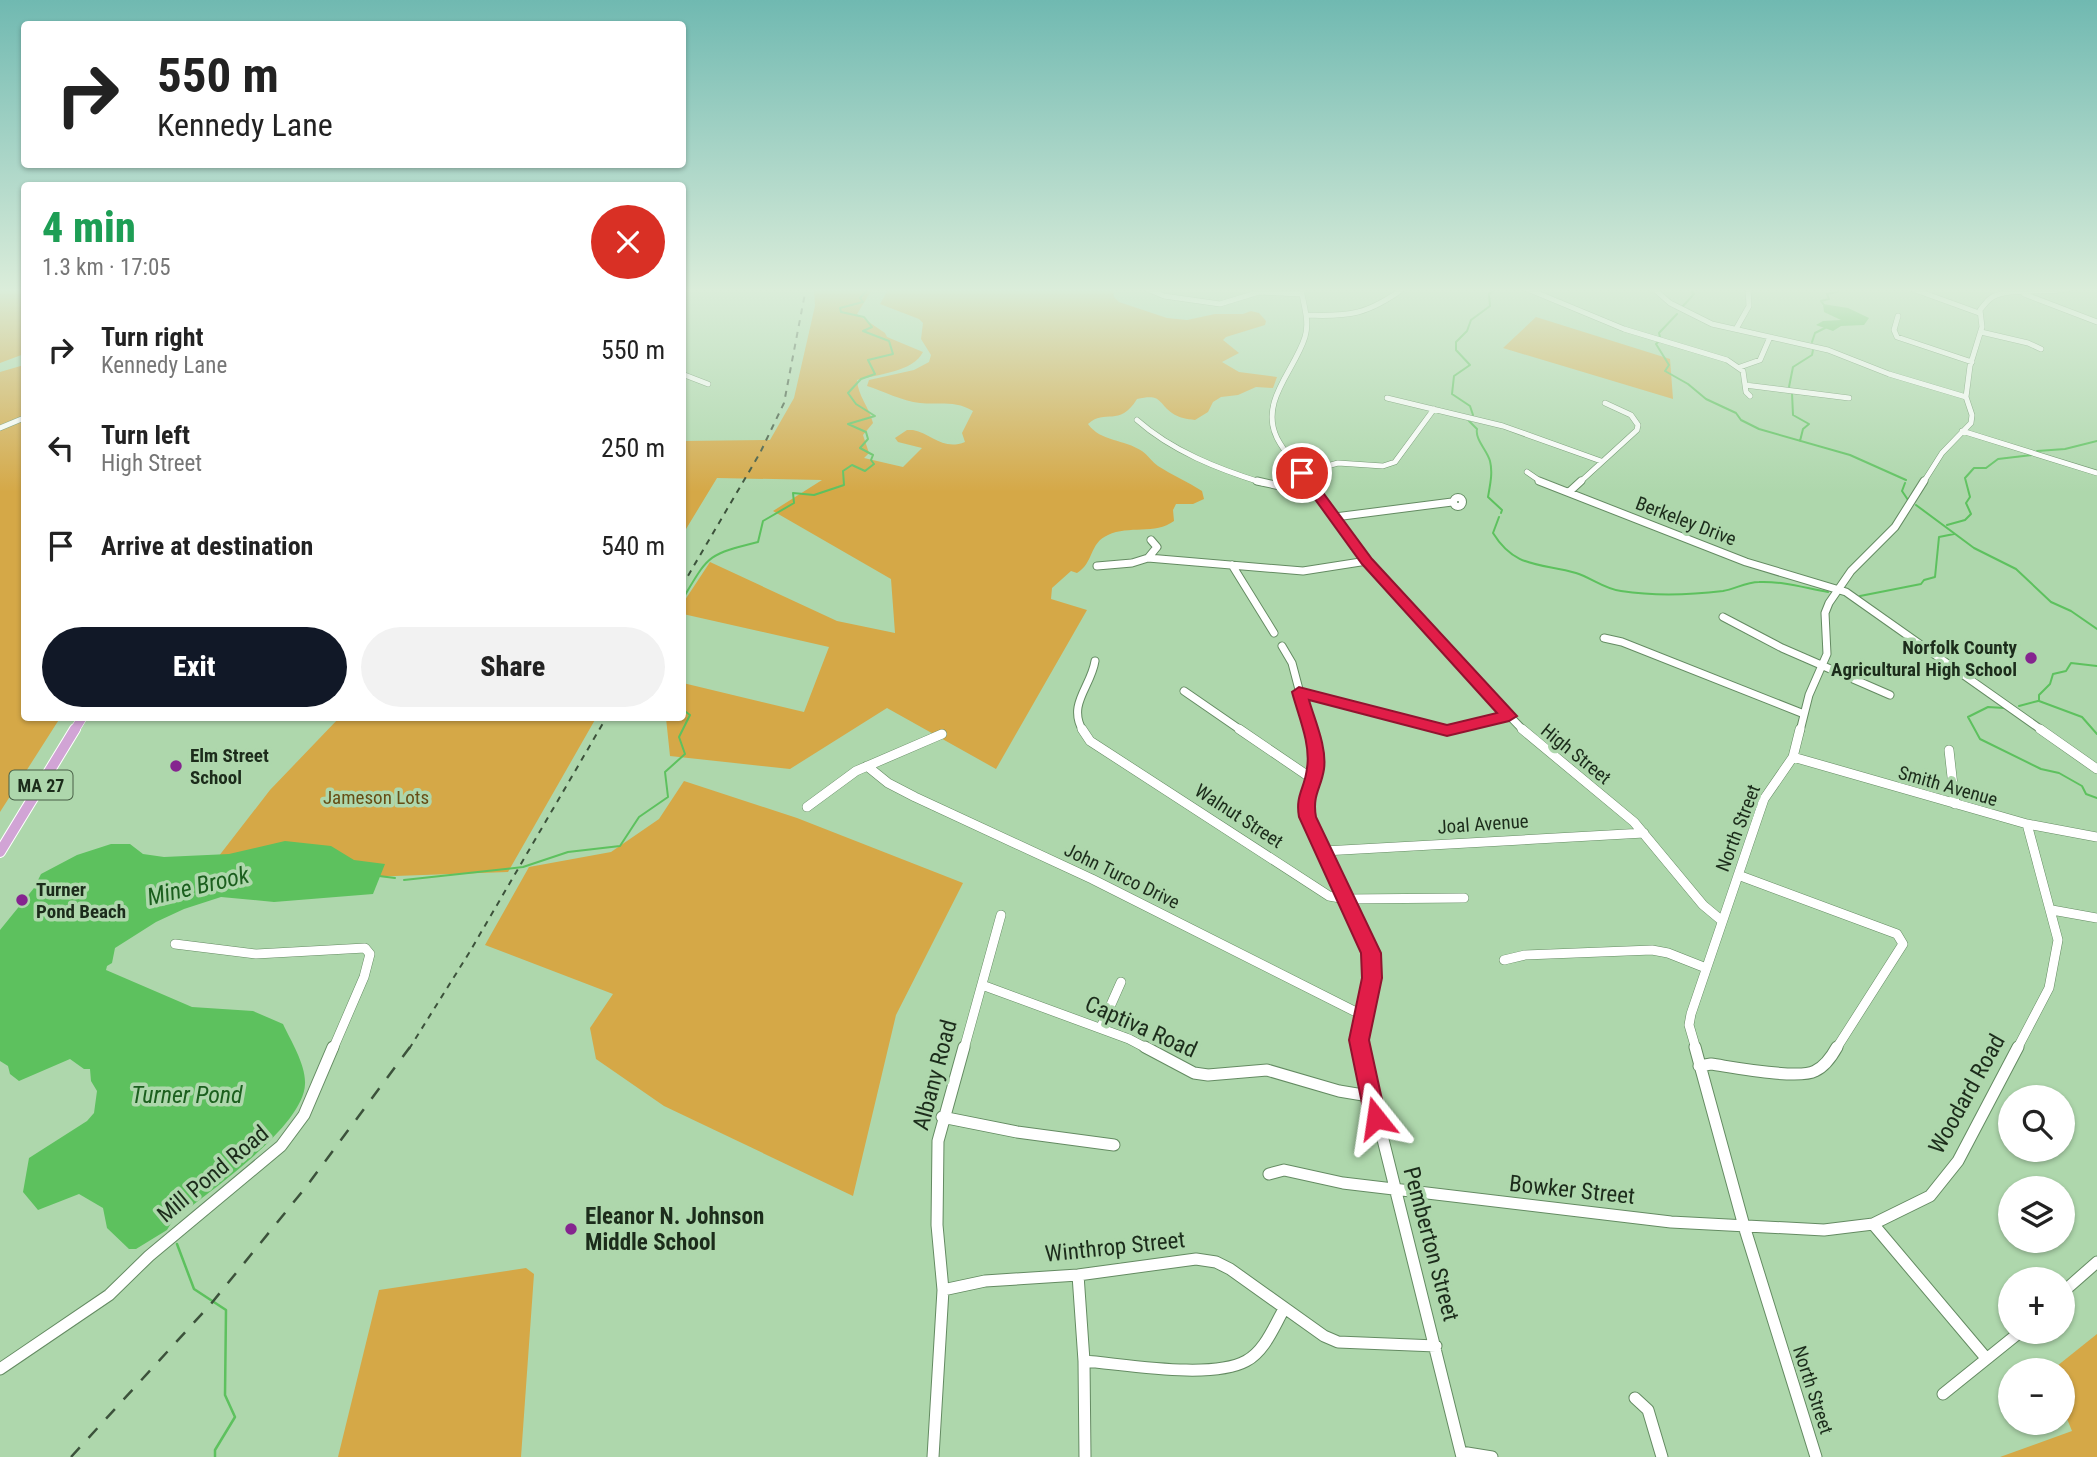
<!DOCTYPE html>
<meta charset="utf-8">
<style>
:root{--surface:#fff;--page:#f2f2f2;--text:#222;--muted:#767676;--accent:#111827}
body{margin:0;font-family:"Roboto Condensed",sans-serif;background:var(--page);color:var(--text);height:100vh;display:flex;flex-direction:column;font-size:26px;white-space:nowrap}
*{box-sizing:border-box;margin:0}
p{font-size:23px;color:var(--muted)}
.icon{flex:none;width:38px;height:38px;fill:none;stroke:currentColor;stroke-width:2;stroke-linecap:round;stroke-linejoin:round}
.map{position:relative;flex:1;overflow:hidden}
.sheet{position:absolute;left:21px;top:182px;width:665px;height:539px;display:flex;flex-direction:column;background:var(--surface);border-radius:7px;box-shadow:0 2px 5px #0004}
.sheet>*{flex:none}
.top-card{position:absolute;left:21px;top:21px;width:665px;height:147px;border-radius:7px;box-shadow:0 2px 5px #0004;background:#fff;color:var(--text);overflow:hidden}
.buttons{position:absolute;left:1998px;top:1085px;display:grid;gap:14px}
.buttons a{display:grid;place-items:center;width:77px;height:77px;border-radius:50%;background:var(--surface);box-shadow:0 2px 5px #0004;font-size:35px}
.pin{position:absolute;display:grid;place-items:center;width:60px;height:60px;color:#fff;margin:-30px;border:4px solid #fff;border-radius:50%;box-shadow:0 2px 7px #0007}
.me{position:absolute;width:77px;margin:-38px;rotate:345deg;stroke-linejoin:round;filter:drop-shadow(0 0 5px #0008)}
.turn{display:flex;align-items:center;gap:24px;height:147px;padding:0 21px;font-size:32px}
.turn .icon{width:91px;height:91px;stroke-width:2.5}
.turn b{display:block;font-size:49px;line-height:60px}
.round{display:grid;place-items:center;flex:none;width:74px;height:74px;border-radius:37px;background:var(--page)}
.summary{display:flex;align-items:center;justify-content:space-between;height:119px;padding:0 21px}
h1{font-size:42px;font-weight:800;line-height:52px;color:#1e9e55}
.action{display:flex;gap:14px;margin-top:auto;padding:14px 21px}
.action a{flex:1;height:80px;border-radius:42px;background:var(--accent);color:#fff;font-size:28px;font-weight:800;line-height:80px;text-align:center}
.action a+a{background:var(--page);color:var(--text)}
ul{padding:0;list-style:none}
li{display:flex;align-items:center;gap:21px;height:98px;padding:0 21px}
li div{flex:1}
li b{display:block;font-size:26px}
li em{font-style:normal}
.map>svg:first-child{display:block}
.green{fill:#d5a847}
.water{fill:#5dc15e}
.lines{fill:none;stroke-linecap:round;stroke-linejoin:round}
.stream-far1{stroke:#5dc15e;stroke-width:2}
.stream{stroke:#5dc15e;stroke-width:2.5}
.minor-far3-casing{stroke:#648b62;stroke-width:6}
.minor-far2-casing{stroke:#648b62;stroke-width:9}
.minor-far1-casing{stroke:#648b62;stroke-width:10}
.minor-casing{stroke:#648b62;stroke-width:13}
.major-far1-casing{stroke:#fff;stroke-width:10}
.major-casing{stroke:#fff;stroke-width:12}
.minor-far3{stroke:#fff;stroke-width:5}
.minor-far2{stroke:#fff;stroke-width:7}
.minor-far1{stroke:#fff;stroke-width:9}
.minor{stroke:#fff;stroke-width:11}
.major-far1{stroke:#d1a4d5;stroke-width:9}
.major{stroke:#d1a4d5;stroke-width:10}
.rail-far1{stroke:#3c523b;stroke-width:2;stroke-dasharray:6 6;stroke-linecap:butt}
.rail{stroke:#3c523b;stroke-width:2.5;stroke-dasharray:13 13;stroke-linecap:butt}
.route{fill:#e11d48;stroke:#92132f;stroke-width:2}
.poi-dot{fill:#85258f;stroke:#aed7ac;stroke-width:2.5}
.labels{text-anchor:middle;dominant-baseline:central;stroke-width:7;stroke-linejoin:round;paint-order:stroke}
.shield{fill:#aed7ac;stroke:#485f46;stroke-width:2}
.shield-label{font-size:18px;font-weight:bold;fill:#1c2c1b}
.street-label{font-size:19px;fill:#1c2c1b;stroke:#aed7ac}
.poi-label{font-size:19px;font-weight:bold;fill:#1c2c1b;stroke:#aed7ac;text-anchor:start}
.park-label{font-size:19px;fill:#664d15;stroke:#aed7ac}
.near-street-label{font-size:23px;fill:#1c2c1b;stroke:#aed7ac}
.near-poi-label{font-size:23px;font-weight:bold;fill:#1c2c1b;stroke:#aed7ac;text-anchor:start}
.near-water-label{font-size:24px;font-style:italic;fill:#1b5f1e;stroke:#aed7ac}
</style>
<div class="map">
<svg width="2097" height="1457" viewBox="0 0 2097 1457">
<rect width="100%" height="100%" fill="#aed7ac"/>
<path class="green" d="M0,288H24V354L0,363Z
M814,288H873L857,314L885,333L887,337L923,352C913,372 878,374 857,380C858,396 869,407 873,423L863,435L869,453L864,458L903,467L922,448L898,442L895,438L907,430H913C932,434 943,451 965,442L962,433L973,411C955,400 939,405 920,403C902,401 883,391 867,386L869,380L914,370L929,362L931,355L921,339L923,323L919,319L880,304L889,288H1107L1113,291L1114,297L1119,302L1167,318L1187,320L1215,314H1243L1251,311L1259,313L1266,321L1265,325L1226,337L1223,340L1239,353L1222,362L1239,372L1277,377L1273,388L1256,387L1238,395L1221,397L1213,402L1208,412L1195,420C1187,419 1179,418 1172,413C1158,403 1162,393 1137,399C1119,428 1105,408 1088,424C1101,442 1124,439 1142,451C1148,455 1152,462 1158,466C1172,475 1188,482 1202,491L1204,499L1193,504H1176L1173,510L1174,521C1155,535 1129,525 1108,535C1089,543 1094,563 1077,573L1071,571L1052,588L1051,599L1087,610L996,769L887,708L790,769L670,756L666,718H682L683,683L804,712L829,647L683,614V603L710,562L837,621L895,633L891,579L773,511L822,480L717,478L683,534V441L770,440L794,398L815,306Z
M1536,317L1670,359L1673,399L1503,348Z
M24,365V416L0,426V372Z
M24,419V718H60L0,812V430Z
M339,718H596L508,872L198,883L270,790Z
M684,781L797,818L963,883L896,1015L853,1196L664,1106L596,1059L590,1028L613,994L485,945L529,867L611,852L659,819Z
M526,1268L534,1274L521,1457H338L379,1290Z
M2097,1334V1457H2000L2072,1431L2063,1409V1370H2052Z"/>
<path class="water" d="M1823,304L1848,308L1869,318L1864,325L1841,326L1833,331L1816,325L1823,321L1841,320L1824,312Z
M285,841L331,846L354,860L385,864L373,894L274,902L221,897L184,909L156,922L115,948L112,963L107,966L106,970L192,1007L253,1011L283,1024C291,1041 306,1065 305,1084C304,1127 206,1194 173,1220L167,1230L136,1249H129L107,1228L103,1208L79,1194L38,1210L23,1192L29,1158L87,1121L94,1113L97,1091L91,1081L90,1069H84L70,1059L19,1081L10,1074L8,1066L0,1061V930L34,888L41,874L77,855L111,844H130L143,854L164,857L229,854Z"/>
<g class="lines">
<path class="stream-far1" d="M1824,305L1821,301L1829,299L1827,294L1837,292L1840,288
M1683,306L1694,294L1689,288
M1660,337L1659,333L1677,314
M1658,342L1656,344L1669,365L1665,371L1688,384L1706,399L1736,413L1741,420L1759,429L1850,455L1906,480
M1812,342L1815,333L1825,328
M1789,387L1793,367L1812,355L1813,350
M1792,393L1793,415L1809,424L1803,429L1800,441
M1473,415L1470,406L1452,394L1454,376L1470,365L1456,350V342L1467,331L1471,320L1490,306L1489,294L1497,288
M1469,421L1477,429C1475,440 1487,450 1490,461C1493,473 1490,485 1488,497L1502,510L1501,513
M2037,451L2065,449L2097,441
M1905,483L1902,491L1908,500
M1916,505L1974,548L2016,569L2051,602L2071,611L2097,629
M1499,517L1493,533C1515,569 1541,563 1576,573C1592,578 1604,589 1621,591C1654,596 1689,595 1723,591C1735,589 1746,582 1759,582C1782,581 1805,588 1828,592
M1947,525L1965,520L1971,514L1966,503L1970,497L1965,478L1974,468H1986L1998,459L2032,455
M1860,596L1921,584L1924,580L1935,577L1939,537L1954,534
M682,600C709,555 706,555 758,542L763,521L794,503L793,493L814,495L844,485L843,471L852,465L865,471L874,464L871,460L873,455L860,448L868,439L866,432L848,424L875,416L856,404L848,393L861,379L875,374L868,360L893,354L889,341L863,331L872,327L864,317L841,312L840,308L863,302L860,298L869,288
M2097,666L2071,663L2066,671L2053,674L2050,684L2039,695V701L2082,717L2097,734
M2019,706L2038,701
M2004,708L1988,707L1968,717L1980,739L2041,769L2059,773L2082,786L2086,794L2097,798
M379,876L395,878
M404,880L523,867L568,852L620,846L639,817L668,797L665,772L685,754L679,737L690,715L682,709"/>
<path class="stream" d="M177,1244L194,1289L226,1310L225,1395L235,1417L215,1450V1457"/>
<defs>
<path id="minor-far3" d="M1145,288L1164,296L1220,304L1259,292L1301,294
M1301,288C1303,304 1310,321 1305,337C1295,370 1259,401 1277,438C1285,454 1299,468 1309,483
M1525,288L1624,329L1727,360L1743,371L1746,392L1750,396
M1653,288L1670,303L1712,324L1828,350L1889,374L1966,397
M1910,288L1979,313
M2024,294L2097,322
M1306,315C1350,317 1368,314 1404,288
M1898,316L1894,330L1897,337L1972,362
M1736,329L1749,306L1748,288
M1981,332L2028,343L2041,349
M1740,367L1760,360L1770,337
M682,374L708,384
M1745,385L1849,398
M1387,398L1503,426L1601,461
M1137,420C1172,451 1218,469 1263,483
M0,428L24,418
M1962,431L2097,473
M1527,472L1543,483
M1302,473L1338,463L1383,466L1395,462L1434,409
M1579,483L1637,430L1638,425L1631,415L1605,403
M1923,483L1942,453L1971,423L1972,415L1966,397L1970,366L1982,327L1980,310C1985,304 1989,297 1997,295C2016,288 2048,294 2071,288"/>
<path id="minor-far2" d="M1257,481L1317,494
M1308,481L1357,549L1449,653L1524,731
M1539,481L1746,562L1846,592L2043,731
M1569,492L1581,481
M1453.5 502a4.5 4.5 0 1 1 9 0a4.5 4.5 0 1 1-9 0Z
M1335,517L1452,502
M1148,558L1157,547L1151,540
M1232,565L1274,633
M1097,566L1132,563L1148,558L1303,571L1367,561
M1723,617L1782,648L1890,695
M1604,638L1622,642L1804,714
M1282,646L1292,663L1310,731
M1184,691L1242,731
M1299,692L1447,730L1509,716
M1083,731C1067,704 1091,687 1095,661
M1800,731L1809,695L1827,654L1825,613L1829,603L1851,571L1895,527L1924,481"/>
<path id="minor-far1" d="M1082,729L1090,741L1329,896L1346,899L1464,898
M1239,729L1311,778
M1310,729L1316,768L1305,802L1308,817L1371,953L1372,978L1359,1040L1360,1049
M1442,729H1452
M1522,729L1634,822L1703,905L1721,920
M2040,729L2097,769
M1949,750L1955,804
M1793,757L2027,824L2097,837
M867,766L888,783L915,797L1092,879L1364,1016
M807,807L856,771L942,734
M1324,851L1644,833
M1738,875L1897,934L1903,944L1836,1049
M2052,910L2097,918
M175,944L256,954L365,948L370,954L364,977L333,1049
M1504,960L1525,955L1652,950L1668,953L1706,968
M982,985L1129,1039L1148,1049
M1101,1027L1121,982
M964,1049L1001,915
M1696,1049L1689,1025L1691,1014L1764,799L1793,757L1800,729
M2017,1049L2049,988L2058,940L2027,824"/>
<path id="minor" d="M1145,1047L1194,1073L1208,1075L1267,1070L1339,1091L1369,1096
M1360,1047L1462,1457
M1695,1047L1744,1226L1816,1457
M1699,1066L1711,1064C1732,1067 1798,1080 1815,1071C1824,1067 1832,1056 1837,1047
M942,1117L1017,1132L1114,1145
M1269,1174L1284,1170L1343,1183L1671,1222L1824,1230L1873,1224L1930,1196L1958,1161L2018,1047
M1873,1224L1986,1358
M1078,1275L1084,1361L1085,1457
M943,1290L985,1281L1078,1275L1196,1259L1216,1262L1230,1269L1324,1336L1338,1342L1436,1346
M2063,1292L2097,1262
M1084,1361C1124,1364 1211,1380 1246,1361C1265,1351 1274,1326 1284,1309
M0,1369L109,1295L149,1256L281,1146L304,1115L333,1047
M1943,1394L2020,1332
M1635,1398L1648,1410L1662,1457
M1461,1452L1492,1457
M933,1457L943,1290L937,1225L938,1141L964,1047"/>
<path id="major-far1" d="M74,731L82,718"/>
<path id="major" d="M0,852L75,729"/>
</defs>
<use href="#minor-far3" class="minor-far3-casing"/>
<use href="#minor-far2" class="minor-far2-casing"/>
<use href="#minor-far1" class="minor-far1-casing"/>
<use href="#minor" class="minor-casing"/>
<use href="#major-far1" class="major-far1-casing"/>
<use href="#major" class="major-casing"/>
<use href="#minor-far3" class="minor-far3"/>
<use href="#minor-far2" class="minor-far2"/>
<use href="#minor-far1" class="minor-far1"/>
<use href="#minor" class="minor"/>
<use href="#major-far1" class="major-far1"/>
<use href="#major" class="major"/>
<path class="rail-far1" d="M682,586L760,453L784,403L806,288
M409,1049L469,953L606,718"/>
<path class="rail" d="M71,1457L210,1305L306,1187L410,1047"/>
</g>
<linearGradient id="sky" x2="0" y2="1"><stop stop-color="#70b9b1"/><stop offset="0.59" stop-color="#dbedda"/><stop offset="1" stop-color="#dbedda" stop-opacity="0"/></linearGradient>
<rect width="2097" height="492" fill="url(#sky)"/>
<path class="route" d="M1302,470L1307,471L1372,559L1517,716L1509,721L1447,736L1309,700C1315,721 1327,747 1324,769C1321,789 1312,795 1316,817L1381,953L1382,978L1369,1040L1386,1118L1383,1125L1376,1128L1368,1125L1365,1118L1349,1040L1362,978L1361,953L1299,817C1295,795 1305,788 1307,768C1311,744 1298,715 1292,692L1299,687L1447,725L1497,713L1362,564L1296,473Z"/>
<g class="poi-dot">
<circle cx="2031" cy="658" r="7"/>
<circle cx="176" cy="766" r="7"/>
<circle cx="22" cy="900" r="7"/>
<circle cx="571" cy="1229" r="7"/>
</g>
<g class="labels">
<rect class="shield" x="9.5" y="770.5" width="63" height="29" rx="5"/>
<g class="shield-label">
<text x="41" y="785">MA 27</text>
</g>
<g class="street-label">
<text transform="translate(1686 521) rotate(21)">Berkeley Drive</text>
<text transform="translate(1576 754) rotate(39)">High Street</text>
<text transform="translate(1948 786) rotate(16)">Smith Avenue</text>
<text transform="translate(1239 816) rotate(33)">Walnut Street</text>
<text transform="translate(1483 824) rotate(-4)">Joal Avenue</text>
<text transform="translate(1738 828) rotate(-69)">North Street</text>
<text transform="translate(1122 876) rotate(26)">John Turco Drive</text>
<text transform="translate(1813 1390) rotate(72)">North Street</text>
</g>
<g class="poi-label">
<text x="2017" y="647" text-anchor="end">Norfolk County<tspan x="2017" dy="22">Agricultural High School</tspan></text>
<text x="190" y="755">Elm Street<tspan x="190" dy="22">School</tspan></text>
<text x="36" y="889">Turner<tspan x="36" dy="22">Pond Beach</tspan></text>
</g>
<g class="park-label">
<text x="376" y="797">Jameson Lots</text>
</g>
<g class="near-street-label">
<text transform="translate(1141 1027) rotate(24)">Captiva Road</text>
<text transform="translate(935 1075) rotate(-75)">Albany Road</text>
<text transform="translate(1967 1094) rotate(-61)">Woodard Road</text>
<text transform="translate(213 1174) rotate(-40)">Mill Pond Road</text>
<text transform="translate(1572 1190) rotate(6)">Bowker Street</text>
<text transform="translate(1431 1244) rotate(75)">Pemberton Street</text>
<text transform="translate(1115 1247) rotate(-6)">Winthrop Street</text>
</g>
<g class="near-poi-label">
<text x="585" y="1216">Eleanor N. Johnson<tspan x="585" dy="26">Middle School</tspan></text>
</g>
<g class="near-water-label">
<text transform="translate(198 886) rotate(-13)">Mine Brook</text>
<text x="187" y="1095">Turner Pond</text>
</g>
</g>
</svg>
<div class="buttons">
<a><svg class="icon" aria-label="search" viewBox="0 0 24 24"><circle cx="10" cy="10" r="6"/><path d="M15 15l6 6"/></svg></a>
<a><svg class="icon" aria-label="layers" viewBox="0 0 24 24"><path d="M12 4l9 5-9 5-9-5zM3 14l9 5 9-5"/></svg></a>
<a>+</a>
<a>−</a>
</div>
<div class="pin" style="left:1302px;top:473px;background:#d93025"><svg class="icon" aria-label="arrive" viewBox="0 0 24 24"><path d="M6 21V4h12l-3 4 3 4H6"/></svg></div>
<svg class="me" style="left:1376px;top:1118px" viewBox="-20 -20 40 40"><path d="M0-17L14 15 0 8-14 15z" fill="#e11d48" stroke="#fff" stroke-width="4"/></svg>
<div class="top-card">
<div class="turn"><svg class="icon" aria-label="right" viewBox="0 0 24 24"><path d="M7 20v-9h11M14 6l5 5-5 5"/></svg><div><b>550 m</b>Kennedy Lane</div></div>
</div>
<section class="sheet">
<div class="summary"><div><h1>4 min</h1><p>1.3 km · 17:05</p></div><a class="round" style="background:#d93025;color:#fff"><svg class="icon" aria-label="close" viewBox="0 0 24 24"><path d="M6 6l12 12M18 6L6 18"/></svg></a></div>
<ul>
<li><svg class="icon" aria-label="right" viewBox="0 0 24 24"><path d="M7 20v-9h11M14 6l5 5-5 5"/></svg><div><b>Turn right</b><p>Kennedy Lane</p></div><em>550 m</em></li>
<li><svg class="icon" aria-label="left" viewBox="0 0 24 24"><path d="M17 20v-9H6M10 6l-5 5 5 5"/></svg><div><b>Turn left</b><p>High Street</p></div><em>250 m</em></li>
<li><svg class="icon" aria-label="arrive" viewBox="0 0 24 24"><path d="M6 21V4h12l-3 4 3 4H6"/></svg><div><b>Arrive at destination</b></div><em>540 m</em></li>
</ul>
<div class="action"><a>Exit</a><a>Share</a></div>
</section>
</div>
